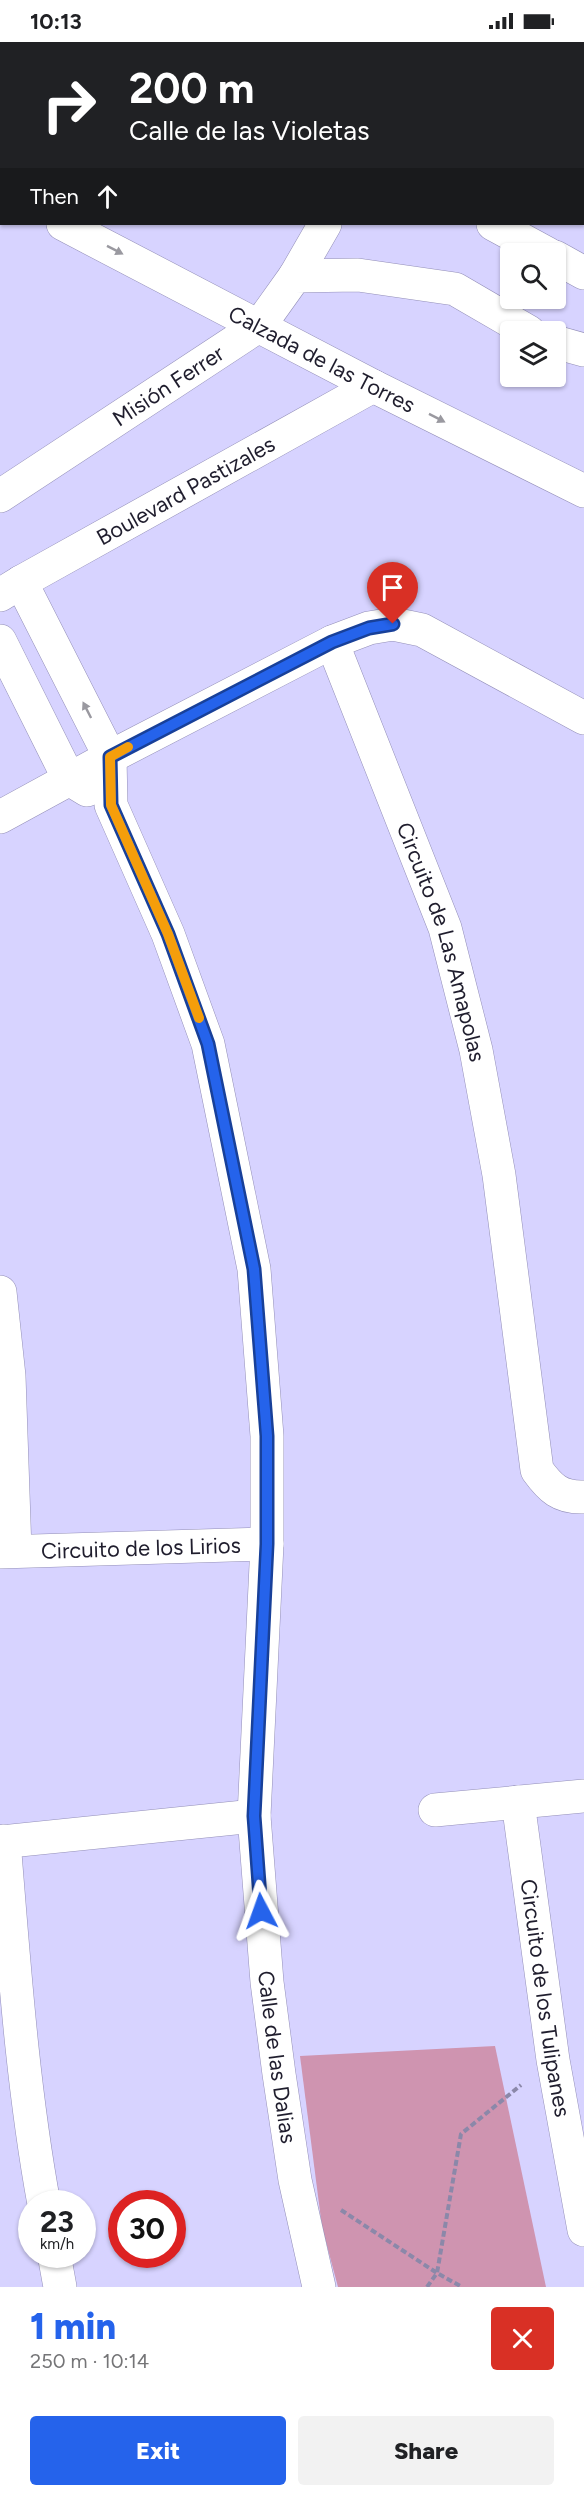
<!DOCTYPE html>
<meta charset="utf-8">
<style>
:root{--surface:#fff;--page:#f2f2f2;--text:#202124;--muted:#757577;--accent:#2563eb}
body{margin:0;font-family:Figtree,sans-serif;background:var(--page);color:var(--text);height:100vh;display:flex;flex-direction:column;font-size:22px;white-space:nowrap}
*{box-sizing:border-box;margin:0}
p{font-size:20px;color:var(--muted)}
.icon{flex:none;width:33px;height:33px;fill:none;stroke:currentColor;stroke-width:2;stroke-linecap:round;stroke-linejoin:round}
.map{position:relative;height:2245px;overflow:hidden}
.details{display:flex;flex-direction:column;background:var(--surface);flex:1}
.details>*{flex:none}
.hud{position:absolute;left:0px;top:0px;width:585px;height:183px;box-shadow:0 2px 4px #0004;background:#202124;color:#fff;overflow:hidden}
.buttons{position:absolute;left:500px;top:201px;display:grid;gap:12px}
.buttons a{display:grid;place-items:center;width:66px;height:66px;border-radius:6px;background:var(--surface);box-shadow:0 2px 4px #0004;font-size:30px}
.speed{position:absolute;left:18px;top:2148px;display:flex;gap:12px;font-size:30px;font-weight:700;text-align:center}
.speed>*{display:grid;place-content:center;width:78px;height:78px;border-radius:50%;background:var(--surface);box-shadow:0 2px 4px #0004;line-height:1}
.speed small{font-size:15px;font-weight:400}
.speed .limit{border:9px solid #d22;background:#fff;color:#111}
.pin{position:absolute;display:grid;place-items:center;width:51px;height:51px;color:#fff;margin:-62px -26px;border-radius:50% 50% 50% 0;rotate:-45deg;box-shadow:0 0 6px #0007}
.pin .icon{rotate:45deg}
.me{position:absolute;width:66px;margin:-33px;rotate:356deg;stroke-linejoin:round;filter:drop-shadow(0 0 4px #0008)}
.turn{display:flex;align-items:center;gap:21px;height:126px;padding:0 30px;font-size:27px}
.turn .icon{width:78px;height:78px;stroke-width:2.5}
.turn b{display:block;font-size:42px;line-height:51px}
.then{display:flex;align-items:center;height:57px;padding:0 30px;background:#0003;gap:12px;font-size:22px}
.round{display:grid;place-items:center;flex:none;width:63px;height:63px;border-radius:6px;background:var(--page)}
.headline{display:flex;align-items:center;justify-content:space-between;height:102px;padding:0 30px}
h1{font-size:36px;font-weight:800;line-height:45px;color:var(--accent)}
.primary-button{display:flex;gap:12px;margin-top:auto;padding:12px 30px}
.primary-button a{flex:1;height:69px;border-radius:6px;background:var(--accent);color:#fff;font-size:24px;font-weight:800;line-height:69px;text-align:center}
.primary-button a+a{background:var(--page);color:var(--text)}
.status{display:flex;justify-content:space-between;align-items:center;height:42px;padding:0 30px;background:var(--surface);direction:ltr}
.status svg{height:16px;fill:currentColor}
.map>svg:first-child{display:block}
.green{fill:#cf94b0}
.lines{fill:none;stroke-linecap:round;stroke-linejoin:round}
.minor-casing{stroke:#938fb8;stroke-width:34}
.major-casing{stroke:#938fb8;stroke-width:34}
.path{stroke:#8b88a9;stroke-width:4;stroke-dasharray:6 3;stroke-linecap:butt}
.minor{stroke:#fff;stroke-width:33}
.major{stroke:#fff;stroke-width:33}
.oneway{fill:#9a99a0}
.route-casing{stroke:#184099;stroke-width:15}
.route{stroke:#2563eb;stroke-width:10}
.slow{stroke:#f59e0b;stroke-width:10}
.labels{text-anchor:middle;dominant-baseline:central;stroke-width:4.5;stroke-linejoin:round;paint-order:stroke}
.street-label{font-size:22px;fill:#1f1d2d;stroke:#e4e2fd}
</style>
<div class="status"><b>10:13</b><svg viewBox="0 0 49 12"><path d="M0 12V9h3v3zM5 12V6h3v6zM10 12V3h3v9zM15 12V0h3v12zM26 1h20v11H26zM47 4h2v5h-2z"/></svg></div>
<div class="map">
<svg width="584" height="2245" viewBox="0 0 584 2245">
<rect width="100%" height="100%" fill="#d7d3ff"/>
<path class="green" d="M495,2004L546,2245H338L322,2185L300,2014Z"/>
<g class="lines">
<defs>
<g id="minor">
<path d="M95,2L98,0"/>
<path d="M284,2V0"/>
<path d="M0,50L2,49"/>
<path d="M584,90V89"/>
<path d="M295,234L325,182"/>
<path d="M555,300L584,308"/>
<path id="s1" d="M0,454L260,283L295,234L358,233L455,247L529,290"/>
<path id="s2" d="M21,540L110,715L111,763L168,892L208,1002L254,1227L267,1394V1502L254,1774L267,1940L279,2032L295,2138L319,2245"/>
<path id="s3" d="M0,553L21,540L373,344"/>
<path d="M0,599L69,737L87,748"/>
<path id="s4" d="M332,600L445,886L476,1008L499,1133L537,1428C550,1446 560,1456 584,1455"/>
<path d="M0,775L110,715L332,600L369,586L393,582L422,588L584,676"/>
<path d="M0,1250L9,1334L15,1509"/>
<path id="s5" d="M0,1510L267,1502"/>
<path id="s6" d="M518,1760L553,2018L584,2188"/>
<path d="M435,1768L584,1754"/>
<path d="M4,1799C14,1920 22,2042 44,2162"/>
<path d="M0,1800L254,1774"/>
<path d="M54,2212L60,2245"/>
</g>
<g id="major">
<path d="M124,0L127,2"/>
<path d="M0,149L2,150"/>
<path id="s7" d="M63,182L373,344L584,449"/>
<path d="M493,182L548,212"/>
<path d="M555,215L584,231"/>
</g>
</defs>
<use href="#minor" class="minor-casing"/>
<use href="#major" class="major-casing"/>
<path class="path" d="M341,2168L437,2231L462,2245
M427,2245L437,2231L461,2092L521,2043"/>
<use href="#minor" class="minor"/>
<use href="#major" class="major"/>
</g>
<defs><path id="oneway-solid" d="M-6-.8H1V-3.2L6.5 0L1 3.2V.8H-6Z" transform="scale(1.5)"/></defs>
<g class="oneway">
<use href="#oneway-solid" transform="translate(115 208) rotate(27)"/>
<use href="#oneway-solid" transform="translate(437 376) rotate(27)"/>
<use href="#oneway-solid" transform="translate(87 668) rotate(-117)"/>
</g>
<g class="lines">
<defs>
<path id="route" d="M261,1869L254,1774L267,1502V1394L254,1227L208,1002L168,892L111,763L110,715L332,600L369,586L393,582"/>
</defs>
<use href="#route" class="route-casing"/>
<use href="#route" class="route"/>
<path class="slow" d="M128,705L110,715L111,763L168,892L199,976"/>
</g>
<g class="labels">
<g class="street-label">
<text stroke="none"><textPath href="#s7" startOffset="292">Calzada de las Torres</textPath></text>
<text stroke="none"><textPath href="#s1" startOffset="201">Misión Ferrer</textPath></text>
<text stroke="none"><textPath href="#s3" startOffset="213">Boulevard Pastizales</textPath></text>
<text stroke="none"><textPath href="#s4" startOffset="320">Circuito de Las Amapolas</textPath></text>
<text stroke="none"><textPath href="#s5" startOffset="141">Circuito de los Lirios</textPath></text>
<text stroke="none"><textPath href="#s6" startOffset="198">Circuito de los Tulipanes</textPath></text>
<text stroke="none"><textPath href="#s2" startOffset="1522">Calle de las Dalias</textPath></text>
</g>
</g>
</svg>
<div class="buttons">
<a><svg class="icon" aria-label="search" viewBox="0 0 24 24"><circle cx="10" cy="10" r="6"/><path d="M15 15l6 6"/></svg></a>
<a><svg class="icon" aria-label="layers" viewBox="0 0 24 24"><path d="M12 4l9 5-9 5-9-5zM3 14l9 5 9-5"/></svg></a>
</div>
<div class="speed"><div>23<small>km/h</small></div><div class="limit">30</div></div>
<div class="pin" style="left:393px;top:582px;background:#d93025"><svg class="icon" aria-label="arrive" viewBox="0 0 24 24"><path d="M6 21V4h12l-3 4 3 4H6"/></svg></div>
<svg class="me" style="left:261px;top:1869px" viewBox="-20 -20 40 40"><path d="M0-17L14 15 0 8-14 15z" fill="#2563eb" stroke="#fff" stroke-width="4"/></svg>
<div class="hud">
<div class="turn"><svg class="icon" aria-label="right" viewBox="0 0 24 24"><path d="M7 20v-9h11M14 6l5 5-5 5"/></svg><div><b>200 m</b>Calle de las Violetas</div></div>
<div class="then">Then<svg class="icon" aria-label="ahead" viewBox="0 0 24 24"><path d="M12 20V5M6 11l6-6 6 6"/></svg></div>
</div>
</div>
<section class="details">
<div class="headline"><div><h1>1 min</h1><p>250 m · 10:14</p></div><a class="round" style="background:#d93025;color:#fff"><svg class="icon" aria-label="close" viewBox="0 0 24 24"><path d="M6 6l12 12M18 6L6 18"/></svg></a></div>
<div class="primary-button"><a>Exit</a><a>Share</a></div>
</section>
